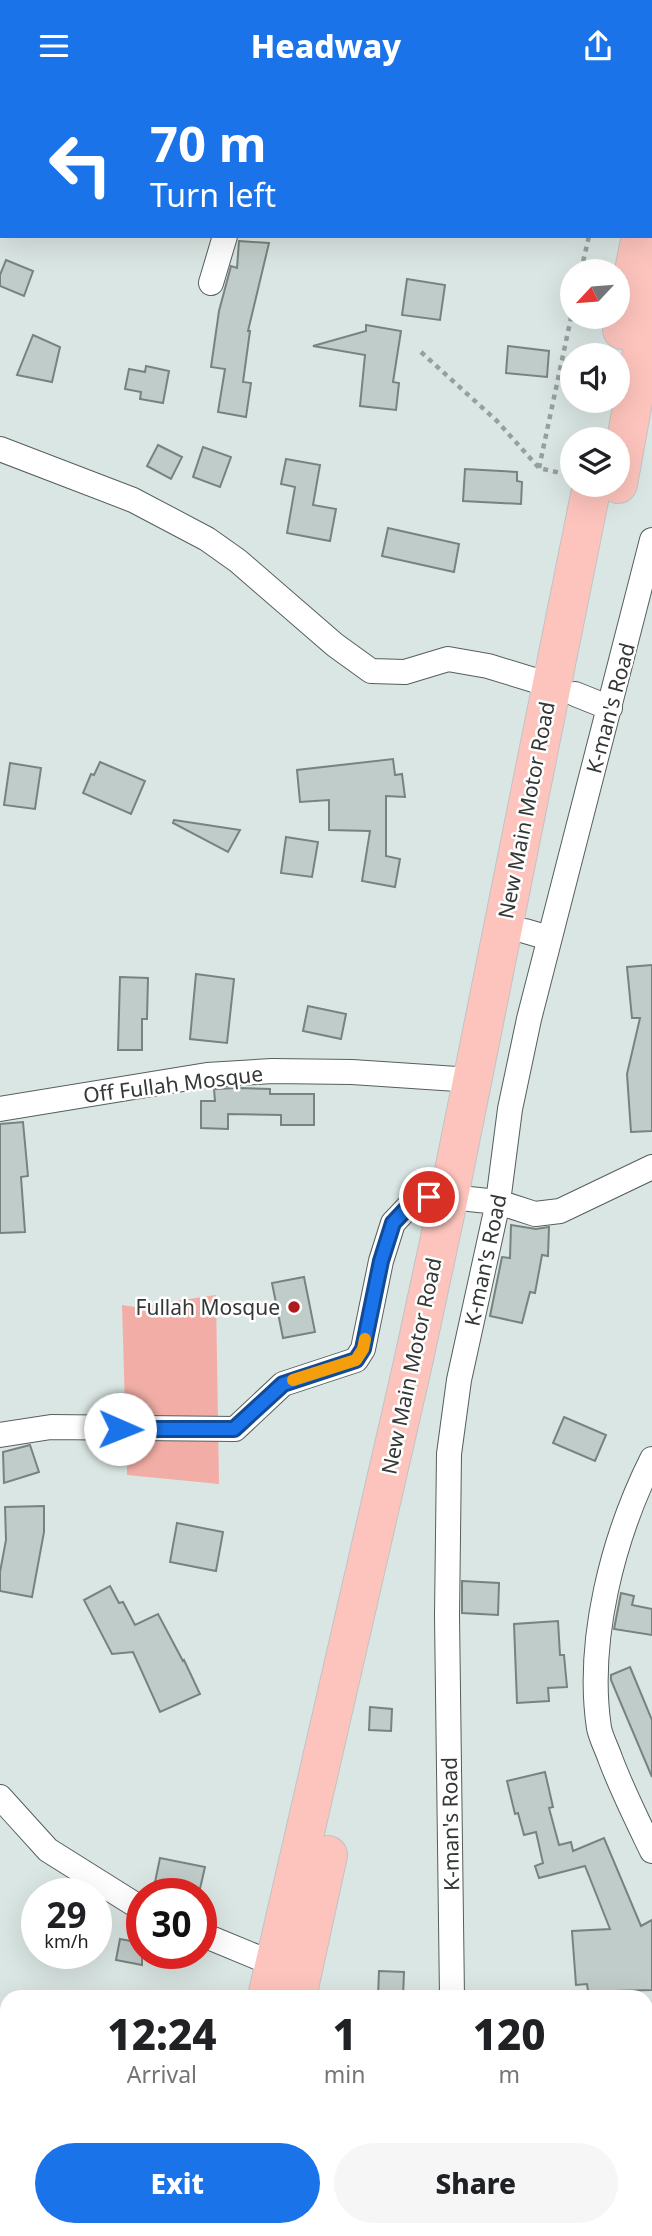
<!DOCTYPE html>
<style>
:root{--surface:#fff;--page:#f6f6f6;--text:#202124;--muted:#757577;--accent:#1a73e8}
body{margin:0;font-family:"Noto Sans",sans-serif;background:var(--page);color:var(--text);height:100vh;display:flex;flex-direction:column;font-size:26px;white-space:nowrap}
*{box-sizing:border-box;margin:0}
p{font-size:23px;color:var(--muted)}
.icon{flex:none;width:38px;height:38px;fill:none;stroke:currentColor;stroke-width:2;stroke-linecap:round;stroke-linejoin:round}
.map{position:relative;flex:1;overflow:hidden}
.sheet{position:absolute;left:0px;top:1899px;width:653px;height:247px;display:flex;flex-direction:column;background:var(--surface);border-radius:21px 21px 0 0;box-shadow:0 7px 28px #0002}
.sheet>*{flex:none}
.guide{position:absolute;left:0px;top:0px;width:653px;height:147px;box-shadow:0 7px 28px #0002;background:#1a73e8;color:#fff;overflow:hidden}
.needle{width:46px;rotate:244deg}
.controls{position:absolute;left:560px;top:168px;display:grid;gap:14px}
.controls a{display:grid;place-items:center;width:70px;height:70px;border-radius:50%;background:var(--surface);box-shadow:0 7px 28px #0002;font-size:35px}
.speed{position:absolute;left:21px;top:1787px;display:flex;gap:14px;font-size:35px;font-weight:700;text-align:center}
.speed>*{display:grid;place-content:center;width:91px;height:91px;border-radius:50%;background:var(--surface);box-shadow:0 7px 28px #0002;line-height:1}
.speed small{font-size:18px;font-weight:400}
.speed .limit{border:10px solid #d22;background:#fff;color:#111}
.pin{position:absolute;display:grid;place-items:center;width:60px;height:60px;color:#fff;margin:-30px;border:4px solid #fff;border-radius:50%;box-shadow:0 2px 7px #0007}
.me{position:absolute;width:77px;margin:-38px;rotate:91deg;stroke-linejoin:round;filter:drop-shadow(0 0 5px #0008)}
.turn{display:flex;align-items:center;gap:24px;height:147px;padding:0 35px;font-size:32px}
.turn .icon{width:91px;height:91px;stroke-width:2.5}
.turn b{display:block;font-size:49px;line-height:60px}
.eta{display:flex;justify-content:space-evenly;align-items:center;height:119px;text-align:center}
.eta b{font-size:42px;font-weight:800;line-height:49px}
.action{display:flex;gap:14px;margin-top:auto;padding:14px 35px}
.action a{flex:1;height:80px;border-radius:42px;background:var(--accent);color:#fff;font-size:28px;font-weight:800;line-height:80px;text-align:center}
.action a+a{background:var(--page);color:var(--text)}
header{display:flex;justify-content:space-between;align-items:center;height:91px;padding:0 35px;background:var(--accent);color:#fff;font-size:32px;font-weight:800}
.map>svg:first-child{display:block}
.green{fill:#f2aea6}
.building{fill:#c0ccc9;stroke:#788381;stroke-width:2}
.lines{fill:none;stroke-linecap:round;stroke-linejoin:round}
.street-casing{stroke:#555f5d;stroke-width:26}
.highway-casing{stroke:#c2c3c3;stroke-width:40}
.path{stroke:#97a09d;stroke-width:4.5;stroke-dasharray:5 5;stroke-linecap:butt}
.street{stroke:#fff;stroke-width:24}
.highway{stroke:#fdc4bd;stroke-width:38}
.route-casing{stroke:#114b97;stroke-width:18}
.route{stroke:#1a73e8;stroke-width:12}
.slow{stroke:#f59e0b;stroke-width:12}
.poi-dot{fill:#ae1d1e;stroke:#fff;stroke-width:2.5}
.labels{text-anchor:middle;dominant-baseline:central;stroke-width:5;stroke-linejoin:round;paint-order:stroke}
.street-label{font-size:21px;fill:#333736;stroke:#fff}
.poi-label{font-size:21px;fill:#333736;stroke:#fff;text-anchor:end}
</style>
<header><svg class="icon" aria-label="menu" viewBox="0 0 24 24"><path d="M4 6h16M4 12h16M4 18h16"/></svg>Headway<svg class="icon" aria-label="share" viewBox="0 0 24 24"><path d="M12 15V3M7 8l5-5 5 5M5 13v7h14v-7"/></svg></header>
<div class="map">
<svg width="652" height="2145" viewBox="0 0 652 2145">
<rect width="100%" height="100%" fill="#dae6e3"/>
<path class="green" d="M216,1204L219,1393L127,1384L122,1214L135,1216Z"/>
<path class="building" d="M239,150L269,152L248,240H250L243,291L251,292L246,326L218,321L225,278L211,276L219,220L231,175L237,177Z
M6,169L33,180L24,205L0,195V184Z
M407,188L445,194L440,229L402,224Z
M366,234L401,240L393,291L399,292L396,319L360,315L365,264L313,255L366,240Z
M33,244L60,256L52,291L17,284Z
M508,255L549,260L547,286L506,282Z
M146,275L169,280L163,312L140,308L141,301L125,298L129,278L145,281Z
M158,354L182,366L171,388L147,375Z
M203,356L231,366L220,396L193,386Z
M286,368L320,374L313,414L336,418L330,450L287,442L295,396L281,393Z
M465,378L517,381V390L522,391L521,413L463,410Z
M388,437L459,453L454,481L382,465Z
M393,668L395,684L402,683L405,706L386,705V765L400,768L395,796L362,790L370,740L329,739V709L300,711L297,679Z
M100,671L145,690L131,723L83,702L91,683L94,684Z
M10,672L41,677L35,718L4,714Z
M174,729L240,739L228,761L173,732Z
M286,746L318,751L312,786L281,782Z
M652,874V1040L631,1041L627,983L640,927H632L627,876Z
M196,883L234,888L227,952L190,948Z
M120,886L148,887L147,928H142V959H118Z
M308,915L346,923L341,948L303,940Z
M238,997L270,998V1003H314V1034H281V1024L228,1023V1038L201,1037V1010H215L214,998Z
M23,1031L28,1085L21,1086L25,1141L0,1142V1033Z
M511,1134L536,1138L549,1136L548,1165L542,1164L535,1202L530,1201L522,1232L490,1225L502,1166L510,1167Z
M304,1186L315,1241L283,1247L272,1192Z
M564,1326L606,1344L595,1370L553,1352Z
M30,1354L39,1381L4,1392L3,1361Z
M44,1415V1441L32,1506L0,1500V1481L6,1449L5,1416Z
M177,1432L223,1441L216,1480L170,1471Z
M462,1490L499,1492L498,1524L462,1522Z
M110,1495L119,1512L123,1511L135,1534L158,1523L183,1570L184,1569L200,1603L160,1621L133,1561L112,1563L84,1509Z
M621,1502L634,1505L632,1514L652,1518V1544L614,1538Z
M558,1530L560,1564H564L567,1596L548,1597L549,1610L517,1612L514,1533Z
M630,1576L652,1629V1686L611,1589V1584Z
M370,1616L392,1618L391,1640L369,1639Z
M545,1681L553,1716L549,1717L559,1754L571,1751L573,1760L604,1747L641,1835L652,1829V1899L614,1900V1906H589L587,1893L576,1894L572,1840L610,1838L585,1775L539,1787L535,1775L543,1772L536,1741L524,1744L518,1722L515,1723L507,1690Z
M160,1767L205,1776L199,1802H185L154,1796Z
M120,1848L142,1852V1874L116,1869Z
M379,1880L404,1881L403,1906H378Z"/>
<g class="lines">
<defs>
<path id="street" d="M77,0L81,2
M211,192L225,145
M0,358L133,409L207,448L238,470L335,554L371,580L405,581L448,568L488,575L550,594
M575,603L610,617
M525,840L549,847
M0,1018L207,984L272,980L352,981L472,989
M469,1108L498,1111L535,1123L560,1120L652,1076
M0,1344L51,1336L235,1338L283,1293L356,1269L363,1258L381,1170L393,1132L410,1114L429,1106L449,1105
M652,1368C613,1446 586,1550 599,1637C601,1647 607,1658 610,1667C622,1699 637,1729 652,1760
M0,1706L48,1759L142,1818
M201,1843L276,1874
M452,1906L447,1525L449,1363L459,1289L498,1111L510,1018L529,928L652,449
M646,1966L652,1964
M442,2145L443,2138"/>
<path id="highway" d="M651,93L652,88
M622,239L641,145
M618,393L652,206
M267,1906L413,1272L449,1105L592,394
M297,1906L328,1764
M201,2145L202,2138
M231,2145L233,2138"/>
</defs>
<use href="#street" class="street-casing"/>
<use href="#highway" class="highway-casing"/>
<path class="path" d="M362,2V0
M612,2V0
M581,180L589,145
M421,261L497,330L539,377L565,383
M539,377L572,222"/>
<use href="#street" class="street"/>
<use href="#highway" class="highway"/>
</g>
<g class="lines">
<defs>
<path id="route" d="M120,1338H234L283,1293L356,1269L363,1258L381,1170L393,1132L410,1114L429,1106"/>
</defs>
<use href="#route" class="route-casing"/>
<use href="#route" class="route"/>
<path class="slow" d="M293,1289L356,1269L363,1258L365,1248"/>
</g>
<circle class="poi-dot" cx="294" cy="1216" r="7"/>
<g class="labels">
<g class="street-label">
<text transform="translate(610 617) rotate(-75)">K-man's Road</text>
<text transform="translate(526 719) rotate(-79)">New Main Motor Road</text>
<text transform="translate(173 993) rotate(-7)">Off Fullah Mosque</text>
<text transform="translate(485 1169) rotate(-78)">K-man's Road</text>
<text transform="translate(411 1275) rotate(-78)">New Main Motor Road</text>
<text transform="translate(450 1733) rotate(-91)">K-man's Road</text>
</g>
<g class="poi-label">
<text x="280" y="1216">Fullah Mosque</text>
</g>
</g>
</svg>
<div class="controls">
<a><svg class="needle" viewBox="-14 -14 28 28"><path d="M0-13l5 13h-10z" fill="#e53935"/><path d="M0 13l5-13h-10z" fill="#757577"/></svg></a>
<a><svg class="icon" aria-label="sound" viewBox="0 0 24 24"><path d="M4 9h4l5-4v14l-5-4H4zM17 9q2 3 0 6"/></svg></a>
<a><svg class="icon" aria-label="layers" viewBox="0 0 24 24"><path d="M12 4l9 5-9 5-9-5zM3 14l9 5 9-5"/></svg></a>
</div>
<div class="speed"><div>29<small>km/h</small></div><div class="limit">30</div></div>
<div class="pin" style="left:429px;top:1106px;background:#d93025"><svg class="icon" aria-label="arrive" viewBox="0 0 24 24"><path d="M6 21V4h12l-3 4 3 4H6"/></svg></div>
<svg class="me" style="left:120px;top:1338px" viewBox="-20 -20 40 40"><circle r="19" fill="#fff"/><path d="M0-13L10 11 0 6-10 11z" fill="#1a73e8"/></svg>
<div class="guide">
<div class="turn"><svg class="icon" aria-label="left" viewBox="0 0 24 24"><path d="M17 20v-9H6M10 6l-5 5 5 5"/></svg><div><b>70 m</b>Turn left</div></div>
</div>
<section class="sheet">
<div class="eta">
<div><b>12:24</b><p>Arrival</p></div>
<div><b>1</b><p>min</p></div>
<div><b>120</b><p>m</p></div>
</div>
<div class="action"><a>Exit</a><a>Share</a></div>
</section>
</div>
